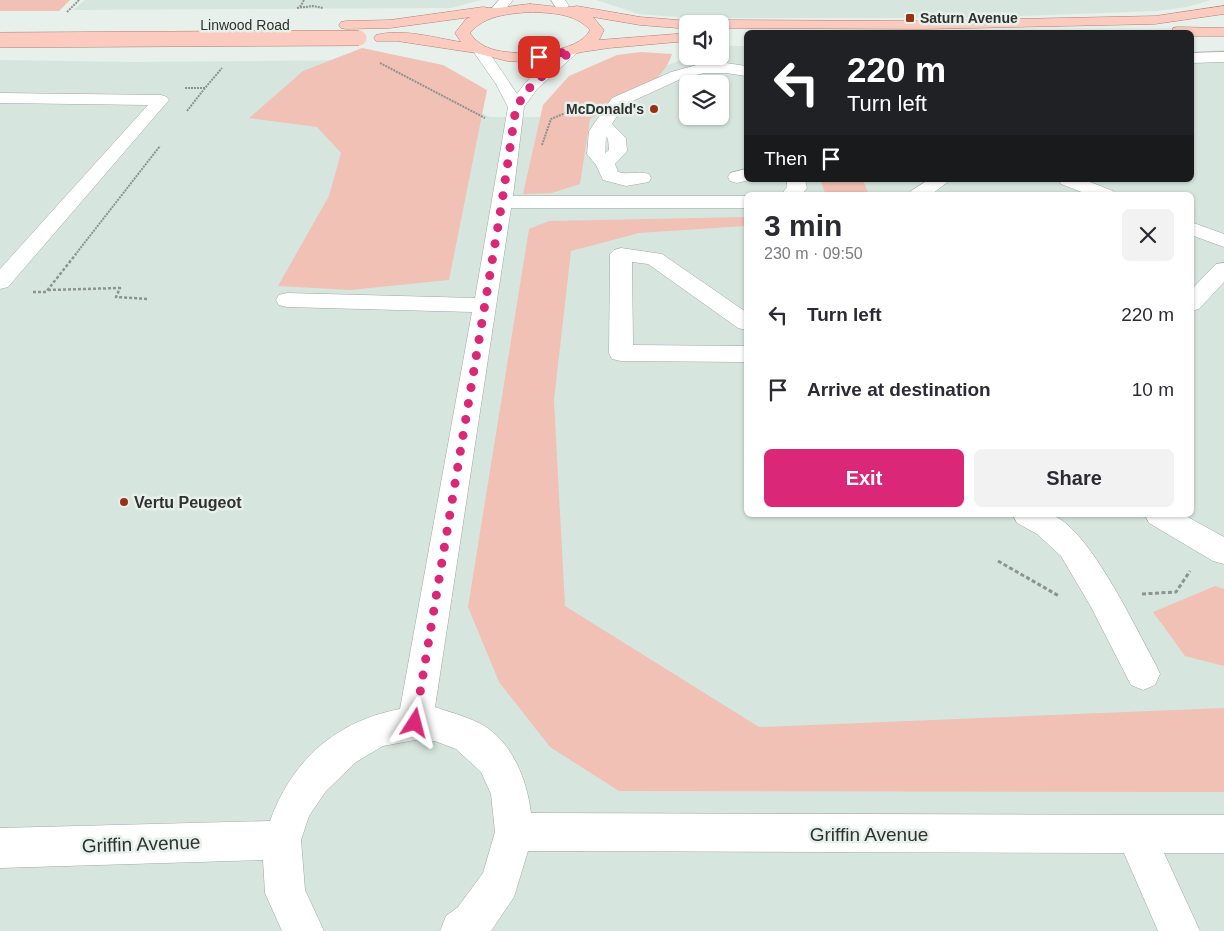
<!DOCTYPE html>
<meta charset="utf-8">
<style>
:root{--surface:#fff;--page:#f2f2f3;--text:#2b2b33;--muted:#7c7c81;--accent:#db2777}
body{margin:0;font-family:Arial,sans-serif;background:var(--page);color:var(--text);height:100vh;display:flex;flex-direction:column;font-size:19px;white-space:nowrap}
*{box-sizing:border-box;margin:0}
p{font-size:16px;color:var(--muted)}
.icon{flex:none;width:28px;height:28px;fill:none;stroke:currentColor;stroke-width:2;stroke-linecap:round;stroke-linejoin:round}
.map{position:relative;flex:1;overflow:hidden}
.side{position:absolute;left:744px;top:192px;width:450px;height:325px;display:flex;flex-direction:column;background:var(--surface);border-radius:8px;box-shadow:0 1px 4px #0004}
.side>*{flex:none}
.banner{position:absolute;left:744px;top:30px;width:450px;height:152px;border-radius:8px;box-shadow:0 1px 4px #0004;background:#202124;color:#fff;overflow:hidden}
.fabs{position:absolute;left:679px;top:15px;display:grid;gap:10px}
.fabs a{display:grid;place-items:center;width:50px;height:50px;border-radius:8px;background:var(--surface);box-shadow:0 1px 4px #0004;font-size:25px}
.pin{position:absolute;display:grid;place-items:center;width:42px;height:42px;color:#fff;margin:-21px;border-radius:10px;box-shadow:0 2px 8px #0006}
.me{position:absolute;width:55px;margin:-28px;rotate:9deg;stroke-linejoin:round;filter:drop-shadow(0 0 4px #0008)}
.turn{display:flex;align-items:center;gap:18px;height:105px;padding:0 20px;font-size:22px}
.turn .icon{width:65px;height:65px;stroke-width:2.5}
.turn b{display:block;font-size:35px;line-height:42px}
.then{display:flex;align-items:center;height:48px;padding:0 20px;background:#0003;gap:10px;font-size:19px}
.round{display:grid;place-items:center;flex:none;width:52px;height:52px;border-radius:8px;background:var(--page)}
.overview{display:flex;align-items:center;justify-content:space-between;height:85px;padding:0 20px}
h1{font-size:30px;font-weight:800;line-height:38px}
.primary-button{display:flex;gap:10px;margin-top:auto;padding:10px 20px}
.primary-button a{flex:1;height:58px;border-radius:8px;background:var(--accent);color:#fff;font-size:20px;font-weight:800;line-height:58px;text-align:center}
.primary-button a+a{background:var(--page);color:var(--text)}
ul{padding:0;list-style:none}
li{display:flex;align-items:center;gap:15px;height:75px;padding:0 20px}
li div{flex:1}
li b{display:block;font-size:19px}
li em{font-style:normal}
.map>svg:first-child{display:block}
.built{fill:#d6e6de;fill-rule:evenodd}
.green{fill:#f1c1b5}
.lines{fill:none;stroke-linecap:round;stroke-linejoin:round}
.minor-casing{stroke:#9fa7a3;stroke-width:1}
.major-casing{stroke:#b27f71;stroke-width:1}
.path-far2{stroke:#8d9390;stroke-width:2;stroke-dasharray:2 1;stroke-linecap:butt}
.path-far1{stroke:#8d9390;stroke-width:2.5;stroke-dasharray:3 2;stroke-linecap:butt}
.path{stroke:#8d9390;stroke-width:3;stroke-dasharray:4 2.5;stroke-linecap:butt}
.minor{fill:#fff;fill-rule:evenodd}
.major{fill:#fbcbbf;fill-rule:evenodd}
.major-bridge-casing{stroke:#b27f71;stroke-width:16;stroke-linecap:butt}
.major-bridge{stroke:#fbcbbf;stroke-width:15}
.route{stroke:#db2777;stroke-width:9;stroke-dasharray:0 16.2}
.poi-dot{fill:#993115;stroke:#e7f0eb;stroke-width:2}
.labels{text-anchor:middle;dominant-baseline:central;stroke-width:5;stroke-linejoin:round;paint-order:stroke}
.far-poi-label{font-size:14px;font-weight:bold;fill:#2f3230;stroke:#e7f0eb;text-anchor:start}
.far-street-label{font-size:14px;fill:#2f3230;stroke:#e7f0eb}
.poi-label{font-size:16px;font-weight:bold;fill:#2f3230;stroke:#e7f0eb;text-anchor:start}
.near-street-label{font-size:19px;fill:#2f3230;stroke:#e7f0eb}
</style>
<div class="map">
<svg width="1224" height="931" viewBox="0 0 1224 931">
<rect width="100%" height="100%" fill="#e7f0eb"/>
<path class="built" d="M85,0H481L451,8L73,10Z
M596,0H1211L1187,7L1157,11L968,18H689L639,14Z
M720,46H746V180H1191V52L1224,50V931H0V60L133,62L375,60L490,117H543L690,56H720ZM688,84H720V116H688ZM746,195H1191V515H746Z"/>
<path class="green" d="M0,0H70L59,11H0Z
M362,48L443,65L487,90L449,280L350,290L278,286L329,196L341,153L317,127L249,118L303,71Z
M641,52L672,54C663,86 618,103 590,119L580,184L552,193L523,194L543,105L569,76L617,55Z
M820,180H863L869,195H826Z
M746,217V226L639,233L571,251L554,400L565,606L759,727L1224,708V792L619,791L550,747L499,682L468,607L529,229L549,221Z
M1215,586L1224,589V666L1185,656L1153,612Z"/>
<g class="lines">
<defs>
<path id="minor" d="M499,0H513L504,11L499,12L492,8Z
M551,0H565L569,6L562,10L557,9Z
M481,46L486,48L517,94L525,83L566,48H576L579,51L537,89L524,107L513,196H746V208H511L435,707C449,712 465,716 479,723C511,739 527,779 531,813L1224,815V853H1164L1200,931H1158L1124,853L528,851L514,897L491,931H440L446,916L458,907L483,873L495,832L491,794L481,772L456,749L435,741L415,740L383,746L356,762L326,791L309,816L301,840L305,890L324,931H282L265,893L263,860L0,868V828L270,821C292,760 336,721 400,709L472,312L287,307L279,305L276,300L279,295L287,293L475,298L508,107L496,84L473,51L476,48Z
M1224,52V62L1191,63V53Z
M704,63H726L746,66V76L726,73H704L683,78L624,105L612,124L626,138L627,151L615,164L618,172C628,175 638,171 649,174L651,178L649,182L626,186L603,180L596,165L587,154L589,131L612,98L671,72ZM606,137L608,139L609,150L605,153Z
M0,93L161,95L167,97L169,100L8,287L0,289V269L148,105L0,103Z
M746,169V180H749L737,183L730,181L728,177L730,173Z
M787,180H805L807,188L801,195H781L787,187Z
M928,180H950L931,195H908L911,191Z
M1059,180H1085L1113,191L1116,195H1089L1061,184Z
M1191,222L1224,234V247L1191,235Z
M621,248L662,254L746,312V330L738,328L648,264L632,262L633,345L746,346V362L621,361L612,359L609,353L610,254L614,250Z
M1224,263V282L1199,309L1191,311V290L1216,264Z
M1013,515C1024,515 1044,511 1054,516C1090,531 1135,627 1155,663L1160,674L1155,685L1143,690L1131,685L1091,607L1061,556L1037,534L1017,523Z
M1145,515H1184L1224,537V564L1213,561L1149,523Z"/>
<path id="major" d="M530,4C545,5 563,9 577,6L640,17L678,20L683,21L685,24L683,27L678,28L640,25L593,17L604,30L599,40L688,33V41L609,48L582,52L550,60L522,62L507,61L476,53L397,41H376L374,38L376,35C403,28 435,38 461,42L455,33L466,19L471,17L390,28L346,29L341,28L339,25L341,22L346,21L390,20L483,7C497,10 514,5 530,4ZM530,12C551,13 575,13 590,30C579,54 518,56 495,50C484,47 476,42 470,33C485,15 508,14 530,12Z
M1224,6V14L1155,24L924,29L720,28V24H713L720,20L924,21L1155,16Z
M1178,27L1224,28V36H1191V32H1172L1173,28Z"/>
</defs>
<use href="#minor" class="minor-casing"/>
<use href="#major" class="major-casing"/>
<path class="path-far2" d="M300,7L304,0
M297,8L313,6L323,8
M67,12L79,0
M380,63L485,118
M185,88H205L222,68
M187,111L205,88
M542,145L551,119L580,107
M75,255L160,146"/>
<path class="path-far1" d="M48,290L120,288L116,297L149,299
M33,292H46L76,254"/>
<path class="path" d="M998,561L1059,596
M1142,594L1176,592L1190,571"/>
<use href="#minor" class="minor"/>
<use href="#major" class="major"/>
<defs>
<path id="major-bridge" d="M0,40L359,38"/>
</defs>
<use href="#major-bridge" class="major-bridge-casing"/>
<use href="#major-bridge" class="major-bridge"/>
</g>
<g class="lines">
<path class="route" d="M415,723L502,202L516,107L531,86L571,51L539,57"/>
</g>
<g class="poi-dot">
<rect x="905" y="13" width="10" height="10" rx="2.5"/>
<circle cx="654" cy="109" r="5"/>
<circle cx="124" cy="502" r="5"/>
</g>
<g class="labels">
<g class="far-poi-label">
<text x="920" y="18">Saturn Avenue</text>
<text x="644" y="109" text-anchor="end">McDonald's</text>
</g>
<g class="far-street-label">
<text x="245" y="25">Linwood Road</text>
</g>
<g class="poi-label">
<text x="134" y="502">Vertu Peugeot</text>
</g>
<g class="near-street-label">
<text x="869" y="834">Griffin Avenue</text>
<text transform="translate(141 844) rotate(-2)">Griffin Avenue</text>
</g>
</g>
</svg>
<div class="fabs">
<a><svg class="icon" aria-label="sound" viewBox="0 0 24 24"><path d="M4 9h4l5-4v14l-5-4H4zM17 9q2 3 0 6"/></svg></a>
<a><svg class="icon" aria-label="layers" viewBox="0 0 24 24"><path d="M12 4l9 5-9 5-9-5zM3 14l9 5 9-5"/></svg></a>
</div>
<div class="pin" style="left:539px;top:57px;background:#d93025"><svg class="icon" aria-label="arrive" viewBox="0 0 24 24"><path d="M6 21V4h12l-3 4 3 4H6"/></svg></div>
<svg class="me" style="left:415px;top:723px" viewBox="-20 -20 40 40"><path d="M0-17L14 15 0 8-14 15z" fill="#db2777" stroke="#fff" stroke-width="4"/></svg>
<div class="banner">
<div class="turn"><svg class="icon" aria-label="left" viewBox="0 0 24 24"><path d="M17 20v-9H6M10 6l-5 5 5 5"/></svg><div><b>220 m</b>Turn left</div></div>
<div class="then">Then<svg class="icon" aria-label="arrive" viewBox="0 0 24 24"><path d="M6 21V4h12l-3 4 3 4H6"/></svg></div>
</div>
<section class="side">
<div class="overview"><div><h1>3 min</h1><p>230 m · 09:50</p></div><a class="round"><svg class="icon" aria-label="close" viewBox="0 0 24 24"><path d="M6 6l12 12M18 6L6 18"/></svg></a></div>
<ul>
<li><svg class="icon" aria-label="left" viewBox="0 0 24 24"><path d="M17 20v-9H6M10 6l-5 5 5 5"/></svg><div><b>Turn left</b></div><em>220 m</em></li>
<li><svg class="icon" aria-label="arrive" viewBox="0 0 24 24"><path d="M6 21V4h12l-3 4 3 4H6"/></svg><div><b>Arrive at destination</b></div><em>10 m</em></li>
</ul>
<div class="primary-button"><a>Exit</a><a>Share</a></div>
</section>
</div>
